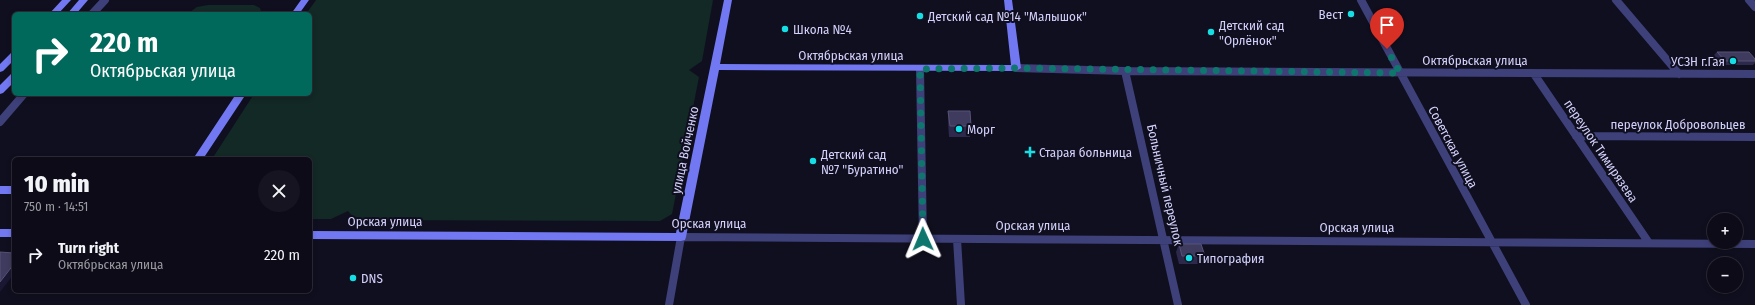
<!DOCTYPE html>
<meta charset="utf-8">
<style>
:root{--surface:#0c0b17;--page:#151420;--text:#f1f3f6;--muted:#9a9ba1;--line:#2c2b36}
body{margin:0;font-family:"Fira Sans Condensed",sans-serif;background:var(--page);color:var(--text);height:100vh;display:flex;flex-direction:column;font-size:15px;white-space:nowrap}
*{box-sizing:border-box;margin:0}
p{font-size:13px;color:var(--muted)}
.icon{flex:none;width:22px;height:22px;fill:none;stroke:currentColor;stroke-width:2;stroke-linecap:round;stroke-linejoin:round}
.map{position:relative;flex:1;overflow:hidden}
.details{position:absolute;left:12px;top:157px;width:300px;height:136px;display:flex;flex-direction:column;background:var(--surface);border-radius:6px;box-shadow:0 2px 6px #0003,0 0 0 1px var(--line)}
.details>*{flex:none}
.top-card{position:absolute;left:12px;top:12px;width:300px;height:84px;border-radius:6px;box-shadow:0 2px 6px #0003,0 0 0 1px var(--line);background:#00695c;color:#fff;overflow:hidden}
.controls{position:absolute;left:1707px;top:213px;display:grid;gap:8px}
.controls a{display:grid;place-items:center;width:36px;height:36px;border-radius:50%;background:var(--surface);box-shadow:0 2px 6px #0003,0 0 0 1px var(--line);font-size:20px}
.pin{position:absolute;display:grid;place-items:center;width:34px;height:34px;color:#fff;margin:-41px -17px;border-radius:50% 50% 50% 0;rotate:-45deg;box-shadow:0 0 4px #0007}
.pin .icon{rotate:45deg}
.me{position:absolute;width:44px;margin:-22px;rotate:359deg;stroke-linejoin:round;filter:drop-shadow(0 0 3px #0008)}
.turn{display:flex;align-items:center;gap:14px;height:84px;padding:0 12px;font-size:18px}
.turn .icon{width:52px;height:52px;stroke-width:2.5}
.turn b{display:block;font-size:28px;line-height:34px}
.round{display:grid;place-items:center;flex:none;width:42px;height:42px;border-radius:21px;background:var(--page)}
.headline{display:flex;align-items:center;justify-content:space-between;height:68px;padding:0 12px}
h1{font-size:24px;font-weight:800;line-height:30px}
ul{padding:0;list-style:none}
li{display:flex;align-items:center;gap:12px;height:60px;padding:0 12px}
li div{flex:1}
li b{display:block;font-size:15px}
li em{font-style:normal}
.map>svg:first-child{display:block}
.green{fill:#122926}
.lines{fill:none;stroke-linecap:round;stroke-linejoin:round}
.street{stroke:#3e407a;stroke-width:8}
.secondary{fill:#7178f2;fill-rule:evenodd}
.wall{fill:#2d294c}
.shaded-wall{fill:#1a1732}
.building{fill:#3f3b5f;stroke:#565277}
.route{stroke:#0f766e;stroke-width:7;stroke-dasharray:0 12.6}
.poi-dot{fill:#15dfe4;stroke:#100f1f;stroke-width:1.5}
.labels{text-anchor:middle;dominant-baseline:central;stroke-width:4;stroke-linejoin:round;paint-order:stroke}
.poi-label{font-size:13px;fill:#d3d1fb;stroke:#100f1f;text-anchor:start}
.street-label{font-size:13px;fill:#d3d1fb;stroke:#100f1f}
</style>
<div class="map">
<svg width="1755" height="305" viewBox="0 0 1755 305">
<rect width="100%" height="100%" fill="#100f1f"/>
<path class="green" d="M316,0H713L702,61L689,70L699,77L672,214L660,221L356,220L348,211L331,219H310V159H212L254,94H310V14H306Z
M208,5H254L260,8L261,12L259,14H187L197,7Z"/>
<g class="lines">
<path class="street" d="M1361,0L1526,305
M1616,0L1679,74
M1749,0L1755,7
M92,14L105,0
M1016,68L1125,71L1755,74
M920,69L923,239
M1125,71L1178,305
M1534,74L1649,243
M0,122L24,94
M1576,136L1755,137
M957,239L961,305
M669,305L681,237L1755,244"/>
<path class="secondary" d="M62,0H71L58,14H49Z
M79,0H88L76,14H67Z
M301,0H309L299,14H291Z
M724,0H732L720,64L1011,65L1004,0H1012L1021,68L1016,71L719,70L686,237L685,240L681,241L310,239V231L676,233Z
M14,52V60L3,71L0,72V64L11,53Z
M14,73V82L3,93L0,94V85L11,74Z
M236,94H246L203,159H193Z
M0,186H14V194H0Z
M0,229H14V237H0Z"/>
</g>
<path class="wall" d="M1717,52L1755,59V63L1753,65H1721L1713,56Z
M948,111L971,126L970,137H949L948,122Z
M1179,244L1205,256L1201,264H1179L1176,252Z"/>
<path class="shaded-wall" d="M14,264V274L0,292V282Z"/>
<path class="building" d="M1717,52H1749L1755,59V61H1725Z
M948,111H970L971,126H950Z
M1179,244H1201L1205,256H1182Z
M0,252L14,253V264L0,282Z"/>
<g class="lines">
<path class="route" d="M923,239L920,69L1016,68L1400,73L1387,49"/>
</g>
<g class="poi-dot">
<circle cx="1351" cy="14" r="4"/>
<circle cx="920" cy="16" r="4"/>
<circle cx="785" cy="29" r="4"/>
<circle cx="1211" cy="32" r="4"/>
<circle cx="1733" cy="61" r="4"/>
<circle cx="959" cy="129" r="4"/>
<path d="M1028 146h4v4h4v4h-4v4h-4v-4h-4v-4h4z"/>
<circle cx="813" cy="161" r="4"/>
<circle cx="1189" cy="258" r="4"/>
<circle cx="353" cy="278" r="4"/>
</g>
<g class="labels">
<g class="poi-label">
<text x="1343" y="14" text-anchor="end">Вест</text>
<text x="928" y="16">Детский сад №14 "Малышок"</text>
<text x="1219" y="25">Детский сад<tspan x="1219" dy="15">"Орлёнок"</tspan></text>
<text x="793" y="29">Школа №4</text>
<text x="1725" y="61" text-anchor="end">УСЗН г.Гая</text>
<text x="967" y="129">Морг</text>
<text x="1039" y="152">Старая больница</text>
<text x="821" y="154">Детский сад<tspan x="821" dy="15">№7 "Буратино"</tspan></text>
<text x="1197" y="258">Типография</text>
<text x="361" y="278">DNS</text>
</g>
<g class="street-label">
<text x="851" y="55">Октябрьская улица</text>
<text x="1475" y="60">Октябрьская улица</text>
<text x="1678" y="124">переулок Добровольцев</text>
<text transform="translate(1453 147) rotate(62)">Советская улица</text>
<text transform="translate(685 150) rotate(-78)">улица Войченко</text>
<text transform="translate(1601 151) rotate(56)">переулок Тимирязева</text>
<text transform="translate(1165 185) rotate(77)">Больничный переулок</text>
<text x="385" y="221">Орская улица</text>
<text x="709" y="223">Орская улица</text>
<text x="1033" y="225">Орская улица</text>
<text x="1357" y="227">Орская улица</text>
</g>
</g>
</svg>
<div class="controls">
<a>+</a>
<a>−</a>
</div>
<div class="pin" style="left:1387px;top:49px;background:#d93025"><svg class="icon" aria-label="arrive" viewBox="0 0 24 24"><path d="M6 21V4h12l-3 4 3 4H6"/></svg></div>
<svg class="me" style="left:923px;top:239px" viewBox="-20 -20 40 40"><path d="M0-17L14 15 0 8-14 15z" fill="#0f766e" stroke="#fff" stroke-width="4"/></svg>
<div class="top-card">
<div class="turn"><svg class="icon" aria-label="right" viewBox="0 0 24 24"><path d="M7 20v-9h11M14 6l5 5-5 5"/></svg><div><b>220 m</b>Октябрьская улица</div></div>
</div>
<section class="details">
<div class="headline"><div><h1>10 min</h1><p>750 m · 14:51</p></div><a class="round"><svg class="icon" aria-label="close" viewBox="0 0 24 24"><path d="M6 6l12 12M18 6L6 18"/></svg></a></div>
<ul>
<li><svg class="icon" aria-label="right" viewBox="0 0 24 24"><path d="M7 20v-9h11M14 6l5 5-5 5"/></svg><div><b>Turn right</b><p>Октябрьская улица</p></div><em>220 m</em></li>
</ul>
</section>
</div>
